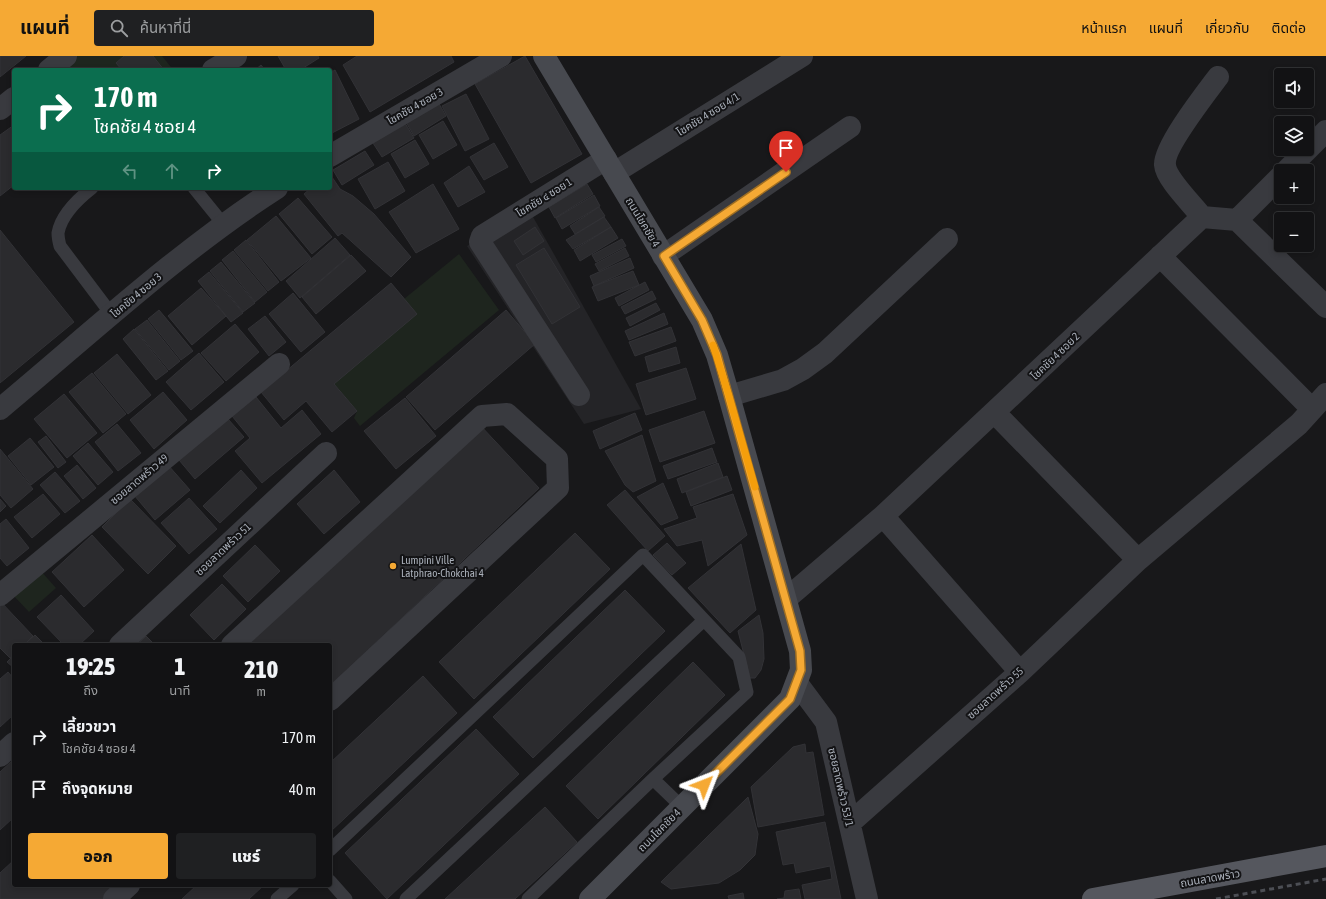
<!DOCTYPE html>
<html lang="th">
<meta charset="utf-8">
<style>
:root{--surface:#121214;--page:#1f2022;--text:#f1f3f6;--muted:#9c9ea0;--line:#313234;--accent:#f5a934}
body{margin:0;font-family:"Asap Condensed","Noto Sans Thai",sans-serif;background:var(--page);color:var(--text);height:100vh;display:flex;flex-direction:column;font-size:15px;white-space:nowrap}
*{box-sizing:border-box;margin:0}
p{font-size:13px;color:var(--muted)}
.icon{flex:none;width:22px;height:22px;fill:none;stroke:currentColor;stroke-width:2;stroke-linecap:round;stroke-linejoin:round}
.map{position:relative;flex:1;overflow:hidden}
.details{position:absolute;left:12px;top:587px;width:320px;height:244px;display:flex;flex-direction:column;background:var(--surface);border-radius:4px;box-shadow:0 2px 6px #0003,0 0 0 1px var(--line)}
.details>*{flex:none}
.guide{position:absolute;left:12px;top:12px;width:320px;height:122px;border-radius:4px;box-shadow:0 2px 6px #0003,0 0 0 1px var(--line);background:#0b6e4f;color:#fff;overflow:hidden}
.fabs{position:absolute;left:1274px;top:12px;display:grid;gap:8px}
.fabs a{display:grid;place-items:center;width:40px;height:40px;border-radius:4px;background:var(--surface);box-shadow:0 2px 6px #0003,0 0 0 1px var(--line);font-size:20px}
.pin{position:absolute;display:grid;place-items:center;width:34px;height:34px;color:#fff;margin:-41px -17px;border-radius:50% 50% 50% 0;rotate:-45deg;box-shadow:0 0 4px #0007}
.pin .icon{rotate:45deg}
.me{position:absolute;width:44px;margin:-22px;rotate:45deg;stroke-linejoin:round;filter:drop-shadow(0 0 3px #0008)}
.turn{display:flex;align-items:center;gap:14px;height:84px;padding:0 16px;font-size:18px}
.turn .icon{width:52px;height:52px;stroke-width:2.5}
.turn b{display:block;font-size:28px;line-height:34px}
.lanes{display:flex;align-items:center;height:38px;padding:0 16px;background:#0003;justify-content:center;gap:20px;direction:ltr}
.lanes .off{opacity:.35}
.eta{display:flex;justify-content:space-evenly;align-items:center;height:68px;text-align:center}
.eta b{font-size:24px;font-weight:800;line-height:28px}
.action{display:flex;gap:8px;margin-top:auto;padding:8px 16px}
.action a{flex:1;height:46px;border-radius:4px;background:var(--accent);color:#111;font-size:16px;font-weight:800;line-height:46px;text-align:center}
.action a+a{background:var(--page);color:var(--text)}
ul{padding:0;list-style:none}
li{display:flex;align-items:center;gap:12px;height:52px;padding:0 16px}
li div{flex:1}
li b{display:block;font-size:15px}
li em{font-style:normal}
header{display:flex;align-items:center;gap:24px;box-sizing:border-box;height:56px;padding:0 20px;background:var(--accent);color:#111}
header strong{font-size:19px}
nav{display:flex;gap:22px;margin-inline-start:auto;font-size:14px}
.search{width:280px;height:36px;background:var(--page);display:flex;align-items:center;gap:10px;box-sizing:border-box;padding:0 14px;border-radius:4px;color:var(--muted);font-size:15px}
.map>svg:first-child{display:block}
.built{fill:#242427}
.green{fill:#1e251e}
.building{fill:#2b2b2e;stroke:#323236}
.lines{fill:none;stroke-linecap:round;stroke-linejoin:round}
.lane{stroke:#393a3f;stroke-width:13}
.street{stroke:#393a3f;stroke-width:22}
.secondary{stroke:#47494f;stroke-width:22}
.primary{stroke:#55575e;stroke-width:22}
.rail{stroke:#4c4e54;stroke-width:3;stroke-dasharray:5 4;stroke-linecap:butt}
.route-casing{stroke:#9f6e22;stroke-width:10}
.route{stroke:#f5a934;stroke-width:7}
.slow{stroke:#f59e0b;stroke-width:7}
.poi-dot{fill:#f5a934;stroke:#131315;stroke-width:1.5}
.labels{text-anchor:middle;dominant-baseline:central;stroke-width:4;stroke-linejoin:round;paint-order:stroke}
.street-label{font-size:11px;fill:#aab0ba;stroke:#131315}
.poi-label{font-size:11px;fill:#aab0ba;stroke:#131315;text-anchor:start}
</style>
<header>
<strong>แผนที่</strong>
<div class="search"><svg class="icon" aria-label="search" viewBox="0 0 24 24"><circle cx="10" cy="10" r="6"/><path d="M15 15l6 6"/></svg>ค้นหาที่นี่</div>
<nav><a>หน้าแรก</a><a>แผนที่</a><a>เกี่ยวกับ</a><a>ติดต่อ</a></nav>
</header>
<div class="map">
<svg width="1326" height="843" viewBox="0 0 1326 843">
<rect width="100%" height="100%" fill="#18181a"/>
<path class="built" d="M528,152L641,353L584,368L467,190Z"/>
<path class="green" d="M75,0H162L171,11L168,14H58Z
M459,198L499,254L360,370L354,362L357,355L334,328L404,243Z
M40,514L56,532L29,556L12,538Z"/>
<path class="building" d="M0,0H26L0,21Z
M124,0H153L164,14H122L116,7Z
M278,0H318L319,2L300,14H286Z
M357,0H451L454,6L370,56L343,9Z
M525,0L582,98L531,127L475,28Z
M261,9L265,14H255Z
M335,14L359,63L332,77L330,72V17Z
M466,38L489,83L465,95L442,50Z
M438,46L446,60L414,80L406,66Z
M443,65L457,89L433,103L419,79Z
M405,67L414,82L382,101L373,87Z
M14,69V129L0,140V79Z
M415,84L429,108L405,122L391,98Z
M494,87L508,111L484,124L470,101Z
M365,95L374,109L342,129L333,114Z
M388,106L405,135L375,153L358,123Z
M469,110L485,136L458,151L444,127Z
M330,118L340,133L353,140L374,158L411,201L391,221L342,177L338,180L304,138L311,132H330Z
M433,128L459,173L416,197L389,156Z
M587,128L593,138L555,162L549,151Z
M594,139L600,150L562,173L556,162Z
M298,142L332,181L312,198L279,158Z
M599,151L605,160L575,178L570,170Z
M276,160L311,202L281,225L247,184Z
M604,161L611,171L573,193L566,184Z
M535,171L544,185L523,199L514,185Z
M611,171L618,182L580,205L574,194Z
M0,174L74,266L0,327Z
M335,182L350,199L300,242L286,225Z
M622,183L626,190L596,206L592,199Z
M246,184L279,226L268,235L234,194Z
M544,192L580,251L552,268L516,209Z
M625,192L629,200L599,215L595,208Z
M233,195L267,236L255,246L222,204Z
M351,199L366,215L316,258L302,241Z
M630,202L634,212L594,230L590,220Z
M221,206L255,247L243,256L210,215Z
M633,215L639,229L598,245L592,231Z
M209,216L243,257L231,266L198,225Z
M645,226L649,234L619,250L615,242Z
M391,227L417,258L334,328L357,355L332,376L306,345L284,364L261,336Z
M201,232L226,260L192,289L168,260Z
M652,235L656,243L625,258L621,251Z
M293,237L325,276L301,296L269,258Z
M656,247L660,254L630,270L626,262Z
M159,254L193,295L181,304L148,263Z
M506,254L535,288L435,374L406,341Z
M664,257L668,268L629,284L625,275Z
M265,260L286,286L269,300L248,273Z
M147,264L180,305L169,314L135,273Z
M235,268L259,296L226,325L201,297Z
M671,271L676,285L635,300L629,286Z
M134,273L168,315L156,324L123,283Z
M676,291L680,307L649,316L645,301Z
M199,297L224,326L191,354L166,326Z
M117,298L151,339L128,358L94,317Z
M686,312L696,343L646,359L636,328Z
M92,317L126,358L103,377L69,336Z
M163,336L187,364L154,393L130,364Z
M64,338L97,377L67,402L34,363Z
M256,341L281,372L302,354L321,378L262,427L235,395L250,382L232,360Z
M405,342L436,380L396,413L364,375Z
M704,355L715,387L660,406L649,374Z
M635,357L642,374L600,393L593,375Z
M228,363L244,381L195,423L179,404Z
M117,368L141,397L118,415L95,386Z
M479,368L539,432L330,630V589H247Z
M642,379L656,425L633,436L625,429L605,395Z
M46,380L66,406L58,412L38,386Z
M30,382L54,411L31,429L8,400Z
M88,387L113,416L98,429L73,400Z
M712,392L717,406L668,423L663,410Z
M0,393L33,433L11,452L0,439Z
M718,407L723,421L682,437L677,423Z
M77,409L96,432L83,443L64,420Z
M168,409L190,434L155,464L134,439Z
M241,414L257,432L220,467L203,450Z
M334,414L360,446L324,478L297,448Z
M55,416L80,445L65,457L40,429Z
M727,420L732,434L691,450L686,436Z
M663,427L678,462L661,469L637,441Z
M625,434L665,480L648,495L607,449Z
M43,438L60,458L32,482L14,461Z
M733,438L747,479L708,510L702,484L677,490L664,473L697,462L693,451Z
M189,442L217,473L189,498L161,467Z
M0,443L6,450L0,456Z
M130,443L176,490L148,518L102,471Z
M6,463L29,492L7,510L0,502V468Z
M575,477L610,513L474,643L439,606Z
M92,479L124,514L84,551L52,516Z
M667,487L686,507L672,519L653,499Z
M741,488L756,554L730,577L688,532Z
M255,489L280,515L248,546L223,520Z
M222,528L246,553L214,584L190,559Z
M625,534L665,575L533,702L493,661Z
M61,539L94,575L79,589H64L37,561Z
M0,545L33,580L24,589H14V598L10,602L0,592Z
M759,559L763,577L764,603L761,614L755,622H750L738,575Z
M35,579L45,589H24Z
M146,580L155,589H137Z
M14,599V612L7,606Z
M693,606L725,639L598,763L566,730Z
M8,616L14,623V658L0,671V623Z
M423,620L457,657L330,776V707Z
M476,673L519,718L387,843L345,797Z
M805,688L806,697L813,696L824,759L758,771L751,731L793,691Z
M13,704L14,761L0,774V716Z
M748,741L758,778L755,799L740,814L719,827L671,833L661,826Z
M545,751L577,786L515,843H445Z
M825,766L841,843H805L802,829L832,823L830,810L796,817L794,807L783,809L776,776Z
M14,804V829H119L104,843H0V817Z
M197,829H264L249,843H182Z
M799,833L801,843H777L784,842L785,835Z
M743,837L744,843H729L728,840Z"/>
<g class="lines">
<path class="lane" d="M92,132C78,143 61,159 58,177C58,181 59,186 60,190L112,259
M194,132L224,169
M653,723L682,751
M330,794L643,499L739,601L747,636L653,723L528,843
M330,825L346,843
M277,843L293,829
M406,843L704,564"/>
<path class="street" d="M49,14L66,0
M213,14L236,0
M0,53L14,42
M330,100L501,0
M1286,115L1326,75
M614,117L802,0
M1202,161C1193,149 1166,123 1165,109C1163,92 1206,37 1218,21
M1237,164L1281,120
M663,200L850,71
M1160,200L1312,353
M579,339L480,186L482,180L606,103
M729,340L783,324L803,313L825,297L947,183
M0,353C90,278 179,195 277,132
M995,357L1138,504
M883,460L1020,616
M0,539L279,308
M786,543L883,460L1202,161L1237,164L1326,251
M120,589L326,397
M232,589L482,360L507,358L557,403L558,432L330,644
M797,627L826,666L867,843
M0,700L14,687
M850,767L1020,616L1138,504L1299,368L1326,338
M114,843L129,829"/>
<path class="secondary" d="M544,0L702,264L717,299L729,340L800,595L801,614L790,643L590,843"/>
<path class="primary" d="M1093,843L1326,800"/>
<path class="rail" d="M1216,843L1326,823"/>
</g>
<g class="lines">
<defs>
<path id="route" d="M704,729L790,643L801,614L800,595L717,299L702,264L664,200L786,116"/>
</defs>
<use href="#route" class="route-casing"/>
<use href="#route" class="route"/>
<path class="slow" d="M713,289L729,340L755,431"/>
</g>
<circle class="poi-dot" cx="393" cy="510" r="4"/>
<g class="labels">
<g class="street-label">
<text transform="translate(415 50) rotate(-30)">โชคชัย 4 ซอย 3</text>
<text transform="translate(708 58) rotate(-32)">โชคชัย 4 ซอย 4/1</text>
<text transform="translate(544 141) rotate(-32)">โชคชัย ๔ ซอย 1</text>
<text transform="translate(643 166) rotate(59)">ถนนโชคชัย 4</text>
<text transform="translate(136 239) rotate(-40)">โชคชัย 4 ซอย 3</text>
<text transform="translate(1055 300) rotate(-44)">โชคชัย 4 ซอย 2</text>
<text transform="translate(139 423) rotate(-40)">ซอยลาดพร้าว 49</text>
<text transform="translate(223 493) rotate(-43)">ซอยลาดพร้าว 51</text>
<text transform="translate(995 637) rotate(-42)">ซอยลาดพร้าว 55</text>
<text transform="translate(841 731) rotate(77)">ซอยลาดพร้าว 53/1</text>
<text transform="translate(659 774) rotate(-45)">ถนนโชคชัย 4</text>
<text transform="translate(1210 822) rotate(-10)">ถนนลาดพร้าว</text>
</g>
<g class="poi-label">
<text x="401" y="504">Lumpini Ville<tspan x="401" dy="13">Latphrao-Chokchai 4</tspan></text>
</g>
</g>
</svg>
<div class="fabs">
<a><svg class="icon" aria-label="sound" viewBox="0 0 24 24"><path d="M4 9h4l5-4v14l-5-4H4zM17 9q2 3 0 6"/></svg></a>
<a><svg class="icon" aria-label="layers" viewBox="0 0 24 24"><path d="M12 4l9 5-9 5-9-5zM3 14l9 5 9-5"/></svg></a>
<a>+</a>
<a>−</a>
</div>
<div class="pin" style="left:786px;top:116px;background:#d93025"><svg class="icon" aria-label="arrive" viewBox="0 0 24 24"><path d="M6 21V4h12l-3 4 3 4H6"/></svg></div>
<svg class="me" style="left:704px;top:729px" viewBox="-20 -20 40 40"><path d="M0-17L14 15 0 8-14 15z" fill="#f5a934" stroke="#fff" stroke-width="4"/></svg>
<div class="guide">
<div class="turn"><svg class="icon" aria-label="right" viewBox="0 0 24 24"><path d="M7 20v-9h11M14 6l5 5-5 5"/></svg><div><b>170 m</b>โชคชัย 4 ซอย 4</div></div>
<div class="lanes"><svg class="icon off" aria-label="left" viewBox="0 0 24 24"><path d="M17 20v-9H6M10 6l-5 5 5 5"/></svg><svg class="icon off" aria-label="ahead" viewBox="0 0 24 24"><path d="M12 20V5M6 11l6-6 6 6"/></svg><svg class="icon" aria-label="right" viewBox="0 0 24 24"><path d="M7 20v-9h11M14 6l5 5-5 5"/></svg></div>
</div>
<section class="details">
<div class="eta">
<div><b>19:25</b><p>ถึง</p></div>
<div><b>1</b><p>นาที</p></div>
<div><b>210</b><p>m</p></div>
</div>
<ul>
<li><svg class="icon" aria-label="right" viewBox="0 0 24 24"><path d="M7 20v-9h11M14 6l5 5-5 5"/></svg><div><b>เลี้ยวขวา</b><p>โชคชัย 4 ซอย 4</p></div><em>170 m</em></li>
<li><svg class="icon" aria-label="arrive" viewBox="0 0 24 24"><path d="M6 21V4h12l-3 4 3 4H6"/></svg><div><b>ถึงจุดหมาย</b></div><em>40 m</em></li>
</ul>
<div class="action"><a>ออก</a><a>แชร์</a></div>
</section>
</div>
